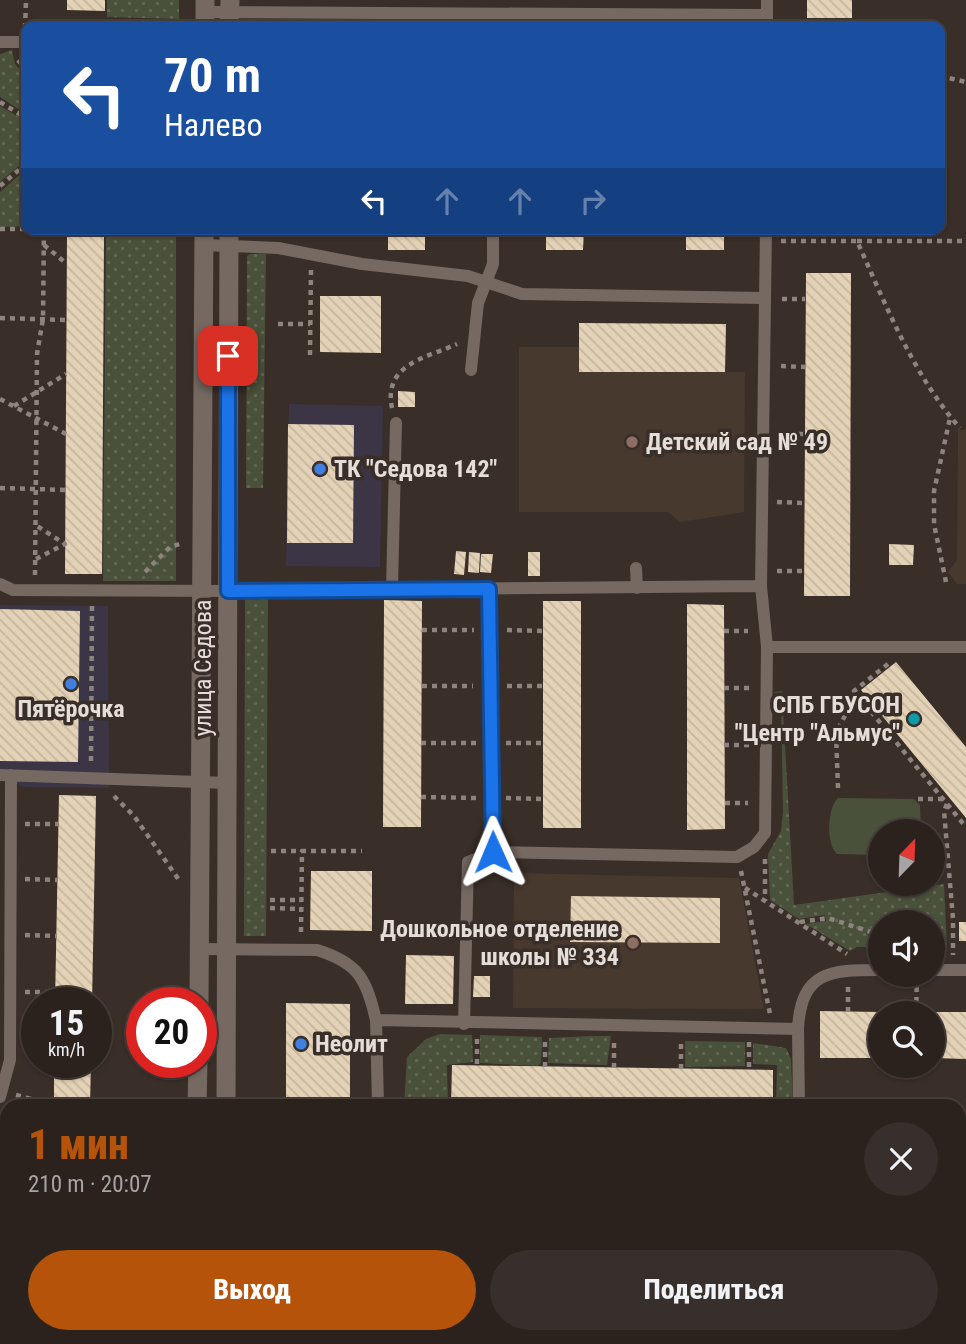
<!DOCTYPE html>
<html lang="ru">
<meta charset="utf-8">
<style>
:root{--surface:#2b221e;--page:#372f2b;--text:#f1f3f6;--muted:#a6a4a4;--line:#473f3c;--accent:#b45309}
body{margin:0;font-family:"Roboto Condensed",sans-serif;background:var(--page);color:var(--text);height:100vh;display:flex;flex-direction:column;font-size:26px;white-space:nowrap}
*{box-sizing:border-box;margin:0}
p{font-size:23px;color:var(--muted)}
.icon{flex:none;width:38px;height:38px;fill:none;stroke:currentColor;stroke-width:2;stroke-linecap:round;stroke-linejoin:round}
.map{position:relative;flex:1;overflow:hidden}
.side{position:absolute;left:0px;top:1099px;width:966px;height:245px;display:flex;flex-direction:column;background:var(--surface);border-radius:21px 21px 0 0;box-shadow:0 2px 5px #0004,0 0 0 2px var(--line)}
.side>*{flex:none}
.hud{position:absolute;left:21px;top:21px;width:924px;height:214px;border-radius:14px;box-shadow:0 2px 5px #0004,0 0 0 2px var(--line);background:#1a4fa0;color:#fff;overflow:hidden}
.needle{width:46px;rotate:23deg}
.fabs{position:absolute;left:868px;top:819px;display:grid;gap:14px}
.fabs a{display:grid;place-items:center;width:77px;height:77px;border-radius:50%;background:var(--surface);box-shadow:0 2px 5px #0004,0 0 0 2px var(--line);font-size:35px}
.speed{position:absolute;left:21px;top:987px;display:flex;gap:14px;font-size:35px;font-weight:700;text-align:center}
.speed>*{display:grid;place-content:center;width:91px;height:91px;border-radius:50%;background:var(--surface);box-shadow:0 2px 5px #0004,0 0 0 2px var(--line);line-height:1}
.speed small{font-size:18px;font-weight:400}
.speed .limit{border:10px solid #d22;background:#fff;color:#111}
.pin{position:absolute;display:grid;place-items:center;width:60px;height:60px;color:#fff;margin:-30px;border-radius:14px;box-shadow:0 4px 10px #0006}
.me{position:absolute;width:77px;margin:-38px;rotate:359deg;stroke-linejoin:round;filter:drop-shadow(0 0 5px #0008)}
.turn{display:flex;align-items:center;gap:24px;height:147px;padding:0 28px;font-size:32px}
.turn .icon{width:91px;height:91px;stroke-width:2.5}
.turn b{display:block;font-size:49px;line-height:60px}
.lanes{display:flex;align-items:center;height:66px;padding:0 28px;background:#0003;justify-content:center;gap:35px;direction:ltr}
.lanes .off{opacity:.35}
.round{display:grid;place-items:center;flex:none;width:74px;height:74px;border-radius:37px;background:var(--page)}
.summary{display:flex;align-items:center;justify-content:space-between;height:119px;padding:0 28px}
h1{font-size:42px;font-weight:800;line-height:52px;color:var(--accent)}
.primary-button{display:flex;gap:14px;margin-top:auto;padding:14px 28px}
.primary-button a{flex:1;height:80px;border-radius:42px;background:var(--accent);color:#fff;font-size:28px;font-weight:800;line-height:80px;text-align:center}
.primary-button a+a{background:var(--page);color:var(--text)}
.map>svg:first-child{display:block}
.commercial{fill:#3b3546}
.built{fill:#48392f}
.green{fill:url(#green-dots)}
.pitch{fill:#4a513a}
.building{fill:url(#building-back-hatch)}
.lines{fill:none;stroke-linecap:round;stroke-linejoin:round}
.path{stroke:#8d847f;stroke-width:4.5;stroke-dasharray:5 5;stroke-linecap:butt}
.service{stroke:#756961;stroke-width:12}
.minor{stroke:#756961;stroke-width:19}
.secondary{stroke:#756961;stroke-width:19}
.route-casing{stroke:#114b97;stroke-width:18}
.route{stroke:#1a73e8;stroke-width:12}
.education-dot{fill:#8d6e63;stroke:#392e28;stroke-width:2.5}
.shop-dot{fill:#3f7fe0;stroke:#392e28;stroke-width:2.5}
.culture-dot{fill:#0f9aa8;stroke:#392e28;stroke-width:2.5}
.labels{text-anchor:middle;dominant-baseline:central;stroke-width:7;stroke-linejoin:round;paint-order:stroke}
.poi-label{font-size:24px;font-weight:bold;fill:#e4ddd8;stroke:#392e28;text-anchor:start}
.street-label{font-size:24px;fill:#e4ddd8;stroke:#392e28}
</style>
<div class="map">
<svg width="966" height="1344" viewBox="0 0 966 1344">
<defs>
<pattern id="green-dots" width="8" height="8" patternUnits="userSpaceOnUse" patternTransform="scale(1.75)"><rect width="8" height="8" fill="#4a513a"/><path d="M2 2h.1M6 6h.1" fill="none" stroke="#646a56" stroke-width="1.8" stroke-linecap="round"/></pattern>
<pattern id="building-back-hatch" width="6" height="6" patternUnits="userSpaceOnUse" patternTransform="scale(1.75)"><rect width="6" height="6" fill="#e4d2b6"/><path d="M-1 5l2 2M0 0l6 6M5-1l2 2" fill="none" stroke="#c4b59f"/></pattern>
</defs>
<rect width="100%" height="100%" fill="#392e28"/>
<path class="commercial" d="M289,404L383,406L380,567L286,566Z
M0,605L108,606L109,788L24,787L0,779Z"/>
<path class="built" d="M579,323L726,324L725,372H745L744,512L680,522L668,512H519V347H579Z
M958,430H966V584H957L948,572L957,560Z
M514,873L739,878L764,1009L513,1008Z
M966,1319V1344H831L870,1337H959V1321Z"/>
<path class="green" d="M107,0H179V19L107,17Z
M12,50L15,64L26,77V114L0,97V54Z
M0,106L26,121V160L0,182Z
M26,169V226L0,227V192Z
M106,231L176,233V581H103Z
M250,254H266L263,488H246L247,256Z
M249,596H268L266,936H244L245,599Z
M782,691L794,905L944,884L947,948H933V922H880V947H857L850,951L806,924L826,921L825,915L799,919L770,900L768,854L781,831L783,812L781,695L773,692Z
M440,1034L472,1035L473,1062L447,1065L448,1106H404L407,1057L426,1039Z
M480,1035L542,1037L541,1062L538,1066L480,1063Z
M592,1036H611L607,1065L548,1063L549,1038Z
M685,1041L745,1042V1066L685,1067Z
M753,1043L786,1048L791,1059L793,1106H776L777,1065L753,1064Z
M966,1156V1240L959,1242V1157Z
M7,1330V1337H148V1344H0V1332Z
M271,1337H433L394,1344H271Z"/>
<path class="pitch" d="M838,798L914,799L920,805L921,831H880V855L837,854C826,844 827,808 838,798Z"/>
<path class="building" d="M67,0H105V11L67,10Z
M807,0H852V18H807Z
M390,23H427V26H390Z
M687,23H724V26H687Z
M388,229H425V250H388Z
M546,229H584L583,250H546Z
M686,229H724V250H686Z
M67,236H104L102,574H65Z
M806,273H851L850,596H804Z
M320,296H381V353L320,352Z
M579,323L726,324L725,372H579Z
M398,391L415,392V407H398Z
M288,424L354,425L353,543H287Z
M889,544L914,545L913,565H889Z
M456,551L466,552L464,575L454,574Z
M469,552L480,553L479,573L468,572Z
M528,552H540V576H528Z
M481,554H493L491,573L480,572Z
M384,600L422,601L421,827H383Z
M543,601H581V828H543Z
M687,604L724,605L725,829L687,830Z
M0,609L80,611L78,762L0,761Z
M896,662L966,747V818L861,690Z
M59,795L96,796L92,1003H55Z
M311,871H372V931L310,930Z
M571,896L720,898V943L570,942Z
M959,922H966V941H959Z
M406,955L454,956L453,1004H405Z
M474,976H490V997H473Z
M286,1003L350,1004V1106H286Z
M820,1011L880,1012V1058H820Z
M933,1012H966V1059L933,1058Z
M54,1062H91L90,1106H54Z
M452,1065L773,1070V1106H451Z
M0,1173H7V1255H0Z"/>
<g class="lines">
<path class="path" d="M784,21L798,26
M25,28L26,0
M18,60L26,70
M940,76L966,82
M0,102L26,118
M0,186L26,164
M0,229H26
M142,229L183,230
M781,241H857C886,305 913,375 960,428
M857,241H966
M44,245L67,264
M782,299H805
M0,318L67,320
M278,324H310
M310,355L311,269
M781,366L805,367
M0,399L66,434
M14,406L66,374
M392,408C383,364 426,358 457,344
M778,434H805
M0,488L66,490
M777,502L805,503
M36,559L65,544L37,526
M777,571H804
M145,572L170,547L183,543
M35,575L37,354L43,319L44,229
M946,582L934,524V491L950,418
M422,630H474
M507,630L543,631
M724,631H748
M888,664L854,691L966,827
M422,686H473
M507,686H543
M724,688H751
M421,743H477
M506,743H543
M724,745H752
M91,761L92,605
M838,788L836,732L857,694
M114,796L134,816L179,880
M421,797L477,798
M506,798L543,799
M918,799H942
M725,803H748
M947,804L944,811L953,919V955
M25,824H58
M271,851H302
M765,859V901
M741,871L770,1014
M25,879L58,880
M745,888L847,954
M270,900H301
M270,908L301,909
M800,922L828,918L880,935
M301,932L302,851H362
M25,935L57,936
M848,987V1011
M25,992H56
M916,1012L917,978
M477,1039V1066
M749,1042V1069
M24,1048H37
M545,1067V1040
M614,1068V1041
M681,1069V1041
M16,1095L54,1105
M583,1337L593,1344"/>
<path class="service" d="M205,12L767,15
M767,26V0
M0,42H26
M204,245L278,248L362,264L468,276L522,294L764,298
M471,370L478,303L493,264V229
M636,568L637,588
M0,584L13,590L228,591L761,586L766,229
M392,588L396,423
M489,589L493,852
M767,647H966
M0,775L227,783
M199,949L317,950C359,963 366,979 376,1020
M933,970H966
M464,1024L468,862L493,852L737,857L754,847L765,833L767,647L761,586
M798,1029L799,1106
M0,1097L10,1060L11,775
M378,1106L376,1020L798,1029C801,971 830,970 880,970
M0,1136L7,1143
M658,1337L659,1344
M799,1337V1344"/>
<path class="minor" d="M959,1143L966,1142
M959,1260L966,1258
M0,1316L7,1315
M495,1344L534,1337"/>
<path class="secondary" d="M205,26V0
M229,26L230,0
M199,1003L204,229
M197,1106L198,1062
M226,1106L229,229
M195,1337V1344
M226,1337V1344"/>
</g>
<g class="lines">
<defs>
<path id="route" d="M228,356V591L489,589L493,852"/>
</defs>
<use href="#route" class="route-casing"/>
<use href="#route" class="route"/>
</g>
<g class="education-dot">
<circle cx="632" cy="442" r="7"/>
<circle cx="633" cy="943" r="7"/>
</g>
<g class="shop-dot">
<circle cx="320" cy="469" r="7"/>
<circle cx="71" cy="684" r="7"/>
<circle cx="301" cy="1044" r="7"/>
</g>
<circle class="culture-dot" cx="914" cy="719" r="7"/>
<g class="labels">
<g class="poi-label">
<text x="646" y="442">Детский сад № 49</text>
<text x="334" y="469">ТК "Седова 142"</text>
<text x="900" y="705" text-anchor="end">СПБ ГБУСОН<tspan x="900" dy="28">"Центр "Альмус"</tspan></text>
<text x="71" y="709" text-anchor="middle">Пятёрочка</text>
<text x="619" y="929" text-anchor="end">Дошкольное отделение<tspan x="619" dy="28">школы № 334</tspan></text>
<text x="315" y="1044">Неолит</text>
</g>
<g class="street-label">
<text transform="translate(203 668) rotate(-90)">улица Седова</text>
</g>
</g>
</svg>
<div class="fabs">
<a><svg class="needle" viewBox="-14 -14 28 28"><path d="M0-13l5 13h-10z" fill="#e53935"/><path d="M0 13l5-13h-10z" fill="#a6a4a4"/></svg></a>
<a><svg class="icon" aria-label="sound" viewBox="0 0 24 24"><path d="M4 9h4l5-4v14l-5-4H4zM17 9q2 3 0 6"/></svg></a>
<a><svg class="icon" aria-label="search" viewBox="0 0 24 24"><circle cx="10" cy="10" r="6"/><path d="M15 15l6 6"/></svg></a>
</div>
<div class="speed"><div>15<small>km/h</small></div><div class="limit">20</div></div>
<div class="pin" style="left:228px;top:356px;background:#d93025"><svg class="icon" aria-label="arrive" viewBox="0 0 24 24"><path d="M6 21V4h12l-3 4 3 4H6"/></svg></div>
<svg class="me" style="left:493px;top:852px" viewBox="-20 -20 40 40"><path d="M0-17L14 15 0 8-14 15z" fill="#1a73e8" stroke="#fff" stroke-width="4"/></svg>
<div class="hud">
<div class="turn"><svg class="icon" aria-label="left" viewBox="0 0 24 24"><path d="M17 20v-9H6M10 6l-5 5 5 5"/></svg><div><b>70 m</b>Налево</div></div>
<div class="lanes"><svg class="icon" aria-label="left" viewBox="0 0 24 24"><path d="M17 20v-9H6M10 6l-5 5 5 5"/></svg><svg class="icon off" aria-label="ahead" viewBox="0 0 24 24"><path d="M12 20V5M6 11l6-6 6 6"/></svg><svg class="icon off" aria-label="ahead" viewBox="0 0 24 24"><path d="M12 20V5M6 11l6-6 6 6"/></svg><svg class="icon off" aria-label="right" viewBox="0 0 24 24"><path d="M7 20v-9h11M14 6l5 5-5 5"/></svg></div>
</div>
<section class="side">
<div class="summary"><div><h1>1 мин</h1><p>210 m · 20:07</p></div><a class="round"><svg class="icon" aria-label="close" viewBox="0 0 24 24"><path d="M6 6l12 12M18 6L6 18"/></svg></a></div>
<div class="primary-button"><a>Выход</a><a>Поделиться</a></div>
</section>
</div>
